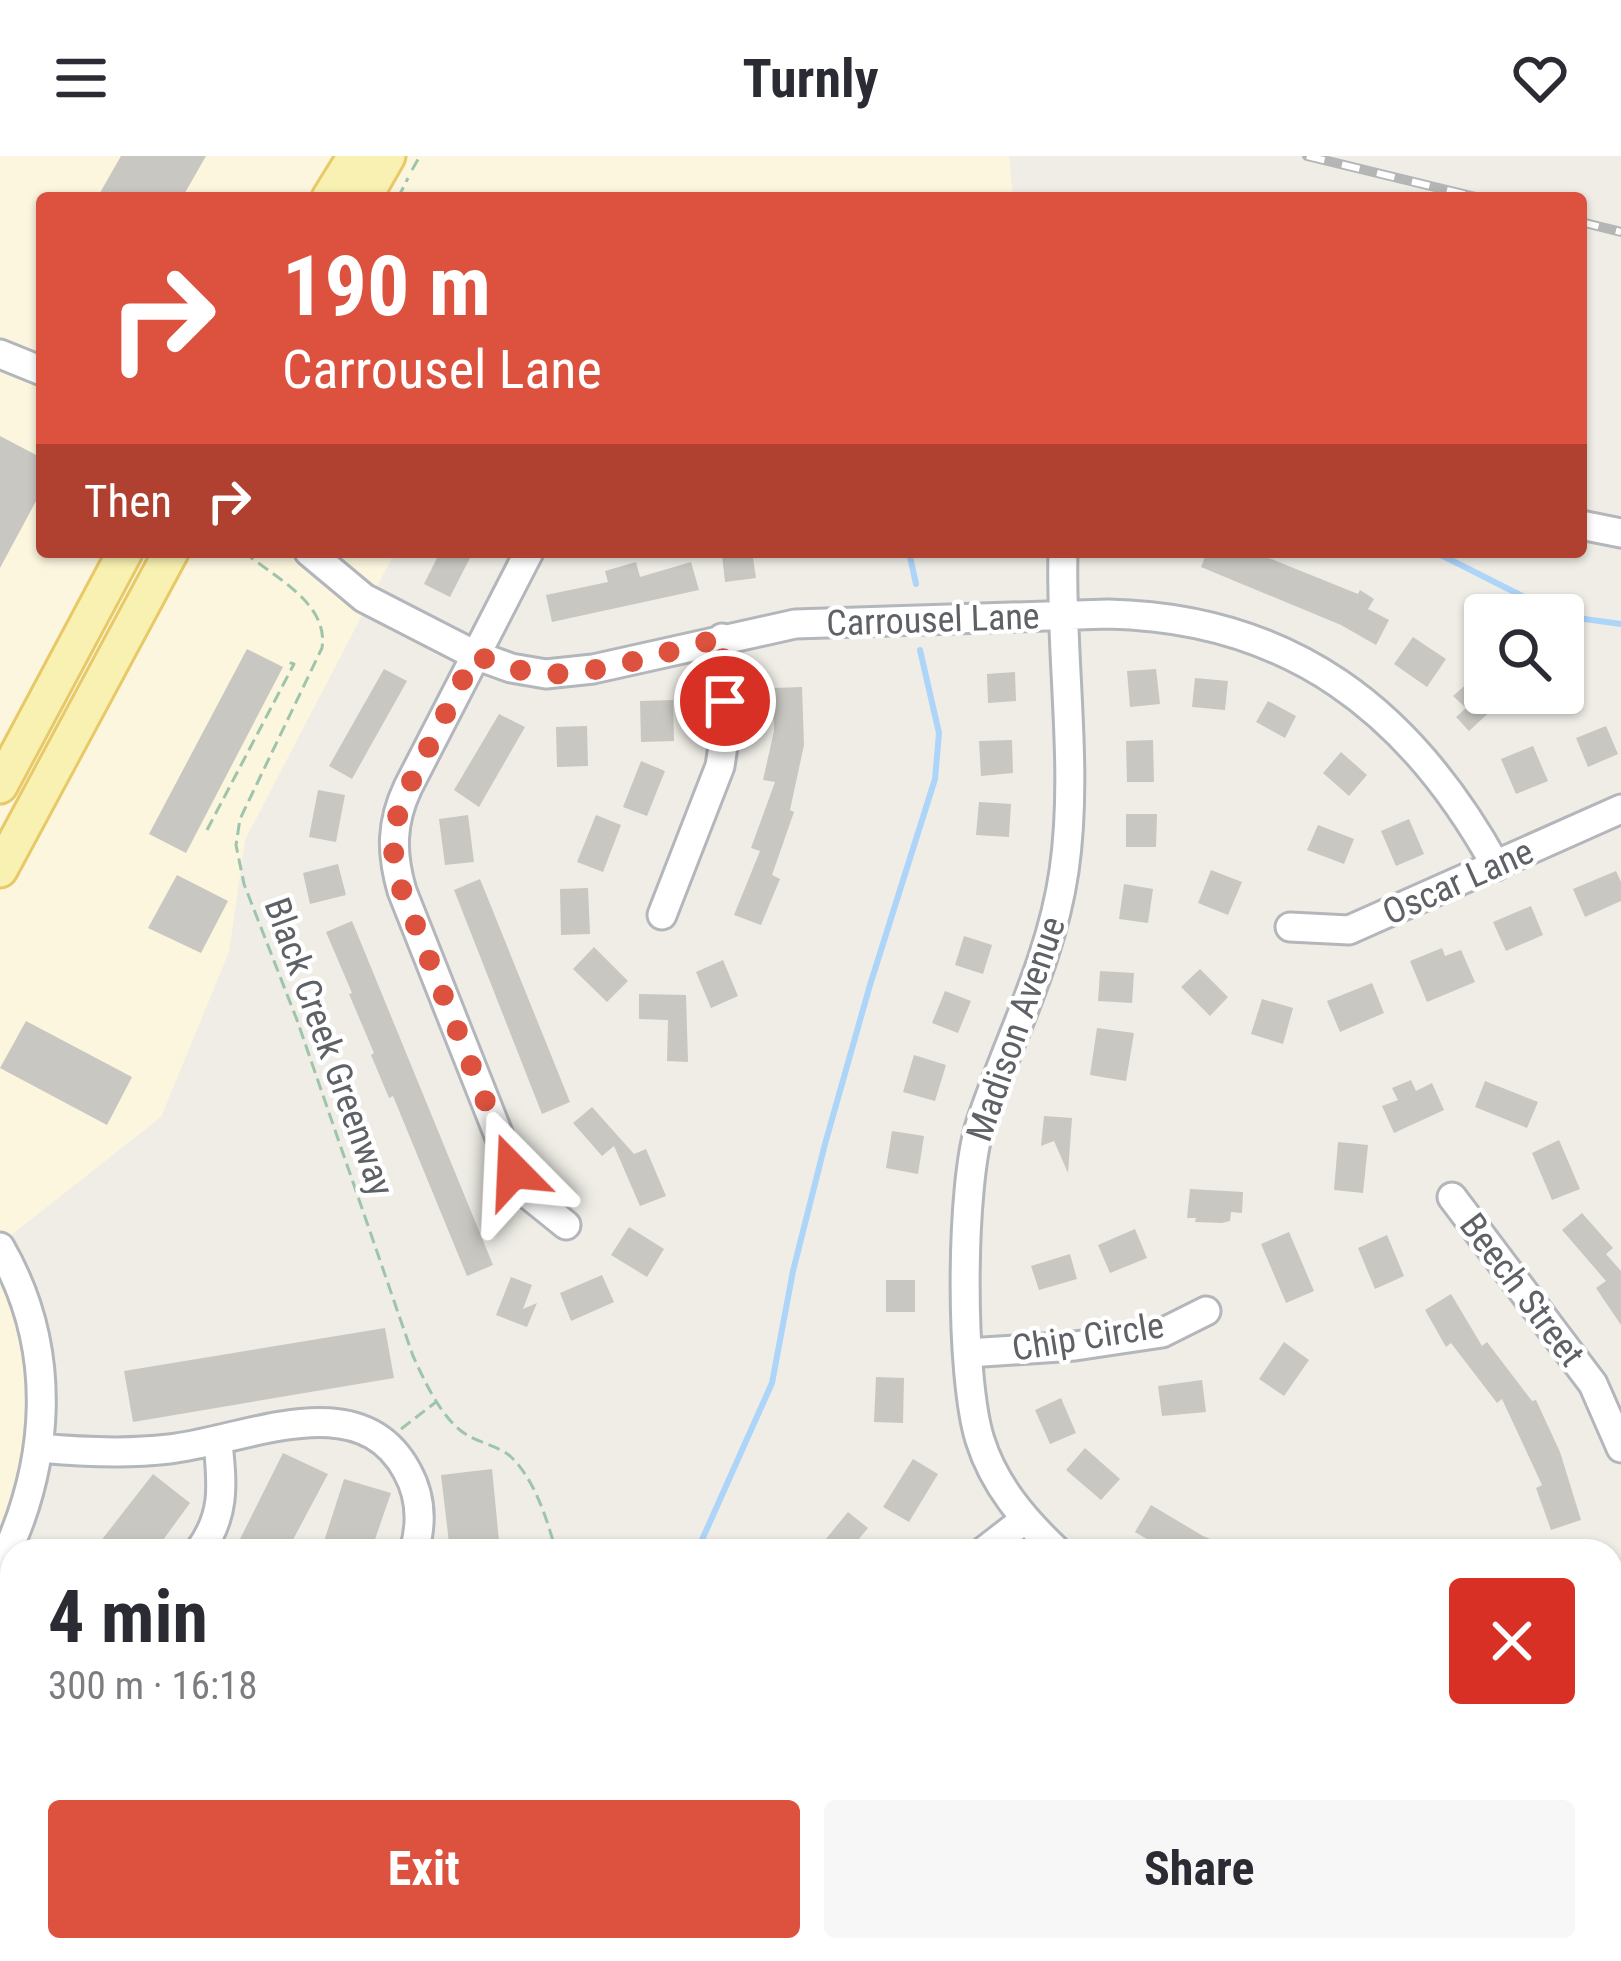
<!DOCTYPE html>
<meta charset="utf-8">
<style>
:root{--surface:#fff;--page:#f7f7f7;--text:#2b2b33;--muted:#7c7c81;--accent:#dd523e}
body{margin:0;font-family:"Roboto Condensed",sans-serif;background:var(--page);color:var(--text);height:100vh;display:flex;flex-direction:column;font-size:45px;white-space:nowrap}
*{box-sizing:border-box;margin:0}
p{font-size:39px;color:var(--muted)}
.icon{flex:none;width:66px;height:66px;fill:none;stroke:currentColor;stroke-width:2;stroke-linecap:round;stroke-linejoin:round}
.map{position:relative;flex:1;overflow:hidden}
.sheet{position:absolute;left:0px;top:1383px;width:1623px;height:423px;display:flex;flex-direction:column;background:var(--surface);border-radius:36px 36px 0 0;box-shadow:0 3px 9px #0004}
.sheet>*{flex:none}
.banner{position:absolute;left:36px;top:36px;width:1551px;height:366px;border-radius:12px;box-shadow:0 3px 9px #0004;background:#dd523e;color:#fff;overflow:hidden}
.tools{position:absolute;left:1464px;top:438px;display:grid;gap:24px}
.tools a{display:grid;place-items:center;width:120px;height:120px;border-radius:12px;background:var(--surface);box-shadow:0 3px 9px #0004;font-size:60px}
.pin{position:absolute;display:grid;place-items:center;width:102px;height:102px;color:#fff;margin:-51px;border:6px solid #fff;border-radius:50%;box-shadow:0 3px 12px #0007}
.me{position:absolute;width:132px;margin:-66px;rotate:339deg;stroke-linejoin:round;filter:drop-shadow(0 0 9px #0008)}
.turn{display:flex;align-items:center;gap:42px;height:252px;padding:0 48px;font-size:54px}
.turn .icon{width:156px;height:156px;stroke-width:2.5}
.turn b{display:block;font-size:84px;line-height:102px}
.then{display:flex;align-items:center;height:114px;padding:0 48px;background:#0003;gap:24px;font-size:45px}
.round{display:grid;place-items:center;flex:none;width:126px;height:126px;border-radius:12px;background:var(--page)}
.summary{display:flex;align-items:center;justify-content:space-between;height:204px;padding:0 48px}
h1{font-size:72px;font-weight:700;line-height:90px}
.cta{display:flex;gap:24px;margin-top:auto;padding:24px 48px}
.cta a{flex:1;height:138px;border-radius:12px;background:var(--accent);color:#fff;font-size:48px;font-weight:700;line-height:138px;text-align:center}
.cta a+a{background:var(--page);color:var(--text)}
header{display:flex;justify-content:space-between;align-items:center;height:156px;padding:0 48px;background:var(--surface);font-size:54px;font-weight:700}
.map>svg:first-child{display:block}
.commercial{fill:#fcf6df}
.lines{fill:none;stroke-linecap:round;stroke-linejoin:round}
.stream{stroke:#add4f9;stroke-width:6}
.building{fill:#c8c7c1}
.minor-casing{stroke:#b3b6ba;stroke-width:33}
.major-casing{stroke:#e7c967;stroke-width:39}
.path{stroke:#9ec5ac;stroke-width:3;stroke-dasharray:12 6;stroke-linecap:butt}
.minor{stroke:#fff;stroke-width:27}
.major{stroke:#f9f1b1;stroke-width:33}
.rail-casing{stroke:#b4b5b5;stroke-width:10}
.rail{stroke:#fff;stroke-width:6;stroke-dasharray:18;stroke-linecap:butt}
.route{stroke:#dd523e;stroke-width:21;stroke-dasharray:0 37.8}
.labels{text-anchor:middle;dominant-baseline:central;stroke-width:9;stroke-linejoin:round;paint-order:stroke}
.street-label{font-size:36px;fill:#5e6165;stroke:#fff}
</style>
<header><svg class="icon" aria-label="menu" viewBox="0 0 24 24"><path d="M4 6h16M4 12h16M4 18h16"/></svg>Turnly<svg class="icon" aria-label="heart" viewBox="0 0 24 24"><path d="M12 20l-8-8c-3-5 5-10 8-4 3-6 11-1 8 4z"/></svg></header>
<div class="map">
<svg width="1621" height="1805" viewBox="0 0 1621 1805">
<rect width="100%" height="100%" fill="#efede6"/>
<path class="commercial" d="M0,0H1009L1013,42H42V396H395L245,684L229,796L161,961L0,1088Z
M0,1121L24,1190L28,1266L18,1336L0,1373Z"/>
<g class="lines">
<path class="stream" d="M909,396L916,428
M1435,396L1560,459
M1563,460L1621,468
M697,1395L772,1227L793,1115L825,988L870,829L935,623L939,577L920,494
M361,1805L366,1794"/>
</g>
<path class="building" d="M121,0H206L182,42H97Z
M0,280L42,302V334L0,412Z
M440,396H473L450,441L424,428Z
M752,396L756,422L725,426L722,399Z
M1207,396H1268L1266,401L1358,438L1360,434L1374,443L1368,453L1389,464L1376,489L1341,469L1201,411Z
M636,406L640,421L691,406L699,434L552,466L546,439L608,426L605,415Z
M1413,481L1446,503L1427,531L1394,508Z
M247,493L283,511L186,697L149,678Z
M384,513L407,525L352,623L329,610Z
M1156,513L1160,548L1130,551L1127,515Z
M1015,516L1016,545L988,547L987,518Z
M1195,522L1228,525L1225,554L1192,551Z
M1471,524L1495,551L1469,575L1456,561L1466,552L1453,540Z
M802,531L804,589L790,654L794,656L772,719L780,723L761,769L734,759L760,695L751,692L775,626L763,624L774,575L773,532Z
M673,544L674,585L641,586L640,545Z
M1268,545L1296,560L1285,582L1256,566Z
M499,558L525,571L479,651L454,634Z
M587,570L588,610L557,611L556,571Z
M1606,570L1618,598L1588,611L1576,582Z
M1012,584L1013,617L981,620L979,585Z
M1153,584L1154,626H1127L1126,585Z
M1533,590L1548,625L1516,638L1501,603Z
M1341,596L1367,619L1349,640L1323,617Z
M641,605L665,615L647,660L623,651Z
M318,634L345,639L336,686L309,681Z
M979,646L1011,648L1009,681L976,679Z
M1126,658H1157L1156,691H1126Z
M468,659L474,706L445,709L439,663Z
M596,659L621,669L603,716L577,706Z
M1409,663L1424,698L1396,710L1381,675Z
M1318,669L1354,683L1344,708L1307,694Z
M338,708L346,739L310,748L303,717Z
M1211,714L1242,726L1228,759L1198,747Z
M1616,715L1621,726V745L1585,761L1573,733Z
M177,719L228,745L201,797L148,772Z
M480,723L570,946L542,958L454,734Z
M1124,728L1153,733L1148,767L1119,763Z
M588,732L590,778L561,779L560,733Z
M1531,750L1543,779L1506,795L1493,766Z
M352,765L493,1109L467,1120L393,940L389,942L371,899L374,897L349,838L352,837L326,776Z
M964,780L992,789L983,818L955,809Z
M594,791L628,825L607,846L573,813Z
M1442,792L1445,800L1461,794L1475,826L1427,846L1410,805Z
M723,804L738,840L711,852L696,816Z
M1200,813L1228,841L1210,860L1181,831Z
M1100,815L1134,817L1132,847L1098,845Z
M1372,827L1384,857L1340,876L1327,845Z
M945,835L971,845L958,877L932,867Z
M639,838L686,839L688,906L667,905L668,864L639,863Z
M1262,843L1293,852L1283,888L1251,878Z
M26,865L132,921L107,969L0,912Z
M1097,872L1134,877L1126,925L1090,919Z
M914,899L946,909L935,945L903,936Z
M1411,924L1416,935L1432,927L1444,954L1394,977L1382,950L1398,944L1392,932Z
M1485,925L1538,946L1527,972L1475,951Z
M592,951L634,998L646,993L666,1040L640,1050L614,990L602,1000L573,967Z
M1044,960L1072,962L1068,1017L1054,985L1041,990Z
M892,975L924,980L918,1018L886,1012Z
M1559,984L1580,1033L1552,1044L1532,997Z
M1338,986L1368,989L1363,1037L1334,1034Z
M1190,1033L1243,1036L1242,1057L1231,1056L1230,1065L1222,1067L1195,1066L1196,1062H1187Z
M1582,1057L1613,1092L1606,1098L1621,1115V1169L1596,1132L1606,1125L1562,1074Z
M629,1071L664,1093L647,1121L611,1099Z
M1135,1073L1147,1102L1110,1117L1098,1089Z
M1289,1076L1314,1135L1286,1147L1261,1088Z
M1387,1079L1404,1120L1375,1133L1358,1092Z
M1070,1098L1077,1123L1039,1134L1031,1110Z
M602,1119L614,1146L571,1165L560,1137Z
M511,1121L532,1129L523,1153L537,1147L527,1171L496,1159Z
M886,1124H915V1156H886Z
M1451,1138L1482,1190L1487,1186L1532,1245L1536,1244L1560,1296L1581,1364L1551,1374L1536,1332L1542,1329L1502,1243L1497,1247L1451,1187L1446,1191L1425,1154Z
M385,1172L394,1222L133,1266L124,1215Z
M1284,1186L1309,1204L1284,1240L1259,1223Z
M876,1221L904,1222L903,1267L874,1266Z
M1202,1224L1206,1256L1162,1260L1158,1230Z
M1061,1242L1076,1277L1050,1288L1035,1254Z
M1085,1292L1120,1323L1101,1344L1066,1314Z
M283,1297L328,1318L287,1395H234Z
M913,1303L938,1318L909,1366L883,1351Z
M492,1313L500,1395H450L441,1319Z
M153,1318L190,1347L155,1395H93Z
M344,1323L391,1337L371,1395H321Z
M1151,1349L1203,1380L1239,1395H1167L1135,1376Z
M848,1356L868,1372L849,1395H816Z"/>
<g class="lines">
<defs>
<path id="minor" d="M0,198L42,215
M1581,369L1621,377
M309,396L364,442L475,499L511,512L546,518L593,513L795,468L1108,458C1290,462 1410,554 1496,710
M529,396L408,631C391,667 391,697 402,735L513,1015L530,1040L566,1069
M662,759L720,610L725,577L722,482
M1290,771L1349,774L1621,653
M1452,1041L1593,1228L1621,1292
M0,1091C59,1193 51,1308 0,1411
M968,1197L1075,1190L1162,1177L1206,1155
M40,1292C82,1296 127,1298 169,1293C244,1285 359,1226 407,1315C421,1340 422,1368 414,1395
M199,1395C226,1359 222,1328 218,1286
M984,1395L1024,1364
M1057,1395C1024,1364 994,1329 980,1284C960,1221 960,1029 981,966C1009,882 1051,805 1064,715C1079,612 1060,501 1063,396
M1611,1555L1621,1556
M0,1662L12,1646
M135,1805L146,1794"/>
<path id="major" d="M329,42L355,0
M364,42L388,0
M0,630L125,396
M0,714L171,396"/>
</defs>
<use href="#minor" class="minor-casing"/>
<use href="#major" class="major-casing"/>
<path class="path" d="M412,14L420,0
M398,42L408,22
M244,396C274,421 329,447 322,492L240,663L236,689L244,728L297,864L413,1200C425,1226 442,1264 467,1279C480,1287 498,1290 510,1300C535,1323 547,1364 556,1395
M207,674L294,508L285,505
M401,1273L436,1246
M318,1805L325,1794"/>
<use href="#minor" class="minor"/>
<use href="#major" class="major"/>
<defs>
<path id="rail" d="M1307,0L1480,42
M1581,66L1621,76"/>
</defs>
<use href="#rail" class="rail-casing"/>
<use href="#rail" class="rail"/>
</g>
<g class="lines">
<path class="route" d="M513,1015L402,735L392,689L400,648L475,499C498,508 522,517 547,518C605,518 666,495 722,482L725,545"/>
</g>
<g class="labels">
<g class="street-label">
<text transform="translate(933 464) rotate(-2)">Carrousel Lane</text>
<text transform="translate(1458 726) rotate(-24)">Oscar Lane</text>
<text transform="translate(1016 873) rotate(-71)">Madison Avenue</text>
<text transform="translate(329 891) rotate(70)">Black Creek Greenway</text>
<text transform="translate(1522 1134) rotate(53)">Beech Street</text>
<text transform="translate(1088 1181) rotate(-9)">Chip Circle</text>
</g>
</g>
</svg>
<div class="tools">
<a><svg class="icon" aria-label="search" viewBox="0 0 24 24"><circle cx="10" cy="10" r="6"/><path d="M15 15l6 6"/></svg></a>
</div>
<div class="pin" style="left:725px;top:545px;background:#d93025"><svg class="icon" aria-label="arrive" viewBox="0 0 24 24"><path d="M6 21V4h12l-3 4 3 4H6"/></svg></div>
<svg class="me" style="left:513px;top:1015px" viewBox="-20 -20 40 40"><path d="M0-17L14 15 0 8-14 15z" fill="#dd523e" stroke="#fff" stroke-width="4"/></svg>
<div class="banner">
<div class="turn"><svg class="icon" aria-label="right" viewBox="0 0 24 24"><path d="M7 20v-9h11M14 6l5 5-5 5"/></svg><div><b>190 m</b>Carrousel Lane</div></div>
<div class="then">Then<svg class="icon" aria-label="right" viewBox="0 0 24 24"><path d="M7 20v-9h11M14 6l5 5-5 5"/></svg></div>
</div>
<section class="sheet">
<div class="summary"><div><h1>4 min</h1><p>300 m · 16:18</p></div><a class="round" style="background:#d93025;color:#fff"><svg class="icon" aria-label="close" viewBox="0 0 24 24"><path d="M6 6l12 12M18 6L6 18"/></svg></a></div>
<div class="cta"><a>Exit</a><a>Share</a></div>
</section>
</div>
